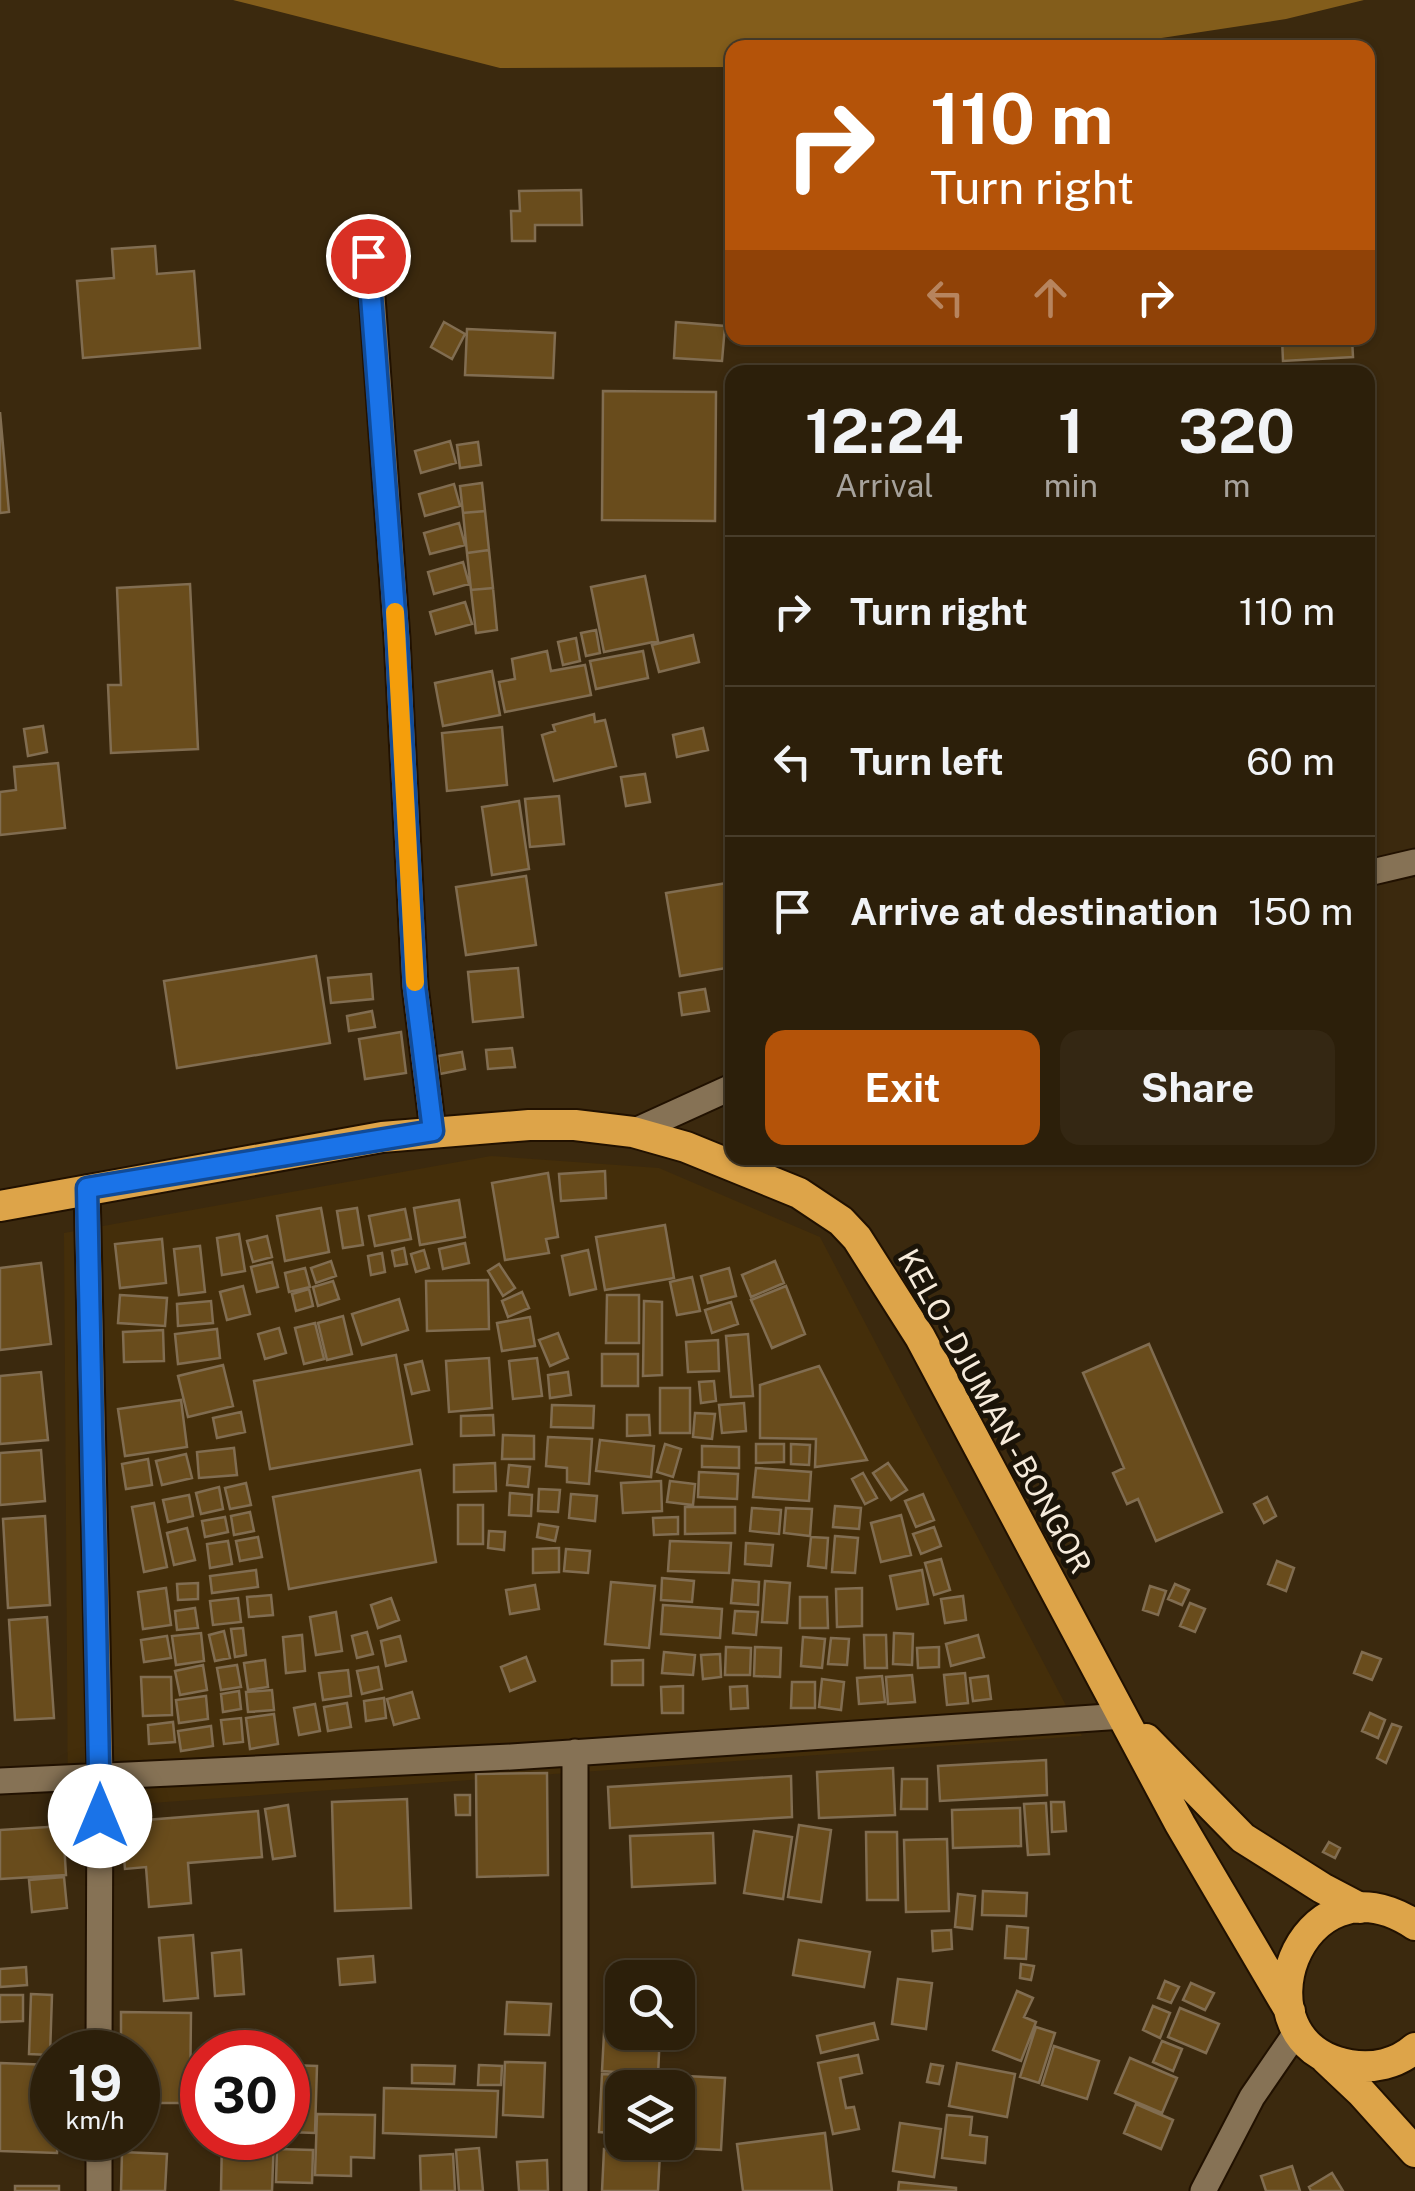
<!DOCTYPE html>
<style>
:root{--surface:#2c1f0a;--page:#342713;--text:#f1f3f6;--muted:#a6a29c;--line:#483d2b;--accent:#b45309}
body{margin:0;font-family:"Public Sans",sans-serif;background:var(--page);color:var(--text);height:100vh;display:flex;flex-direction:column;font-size:38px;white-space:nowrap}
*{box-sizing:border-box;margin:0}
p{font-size:32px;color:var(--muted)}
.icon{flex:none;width:55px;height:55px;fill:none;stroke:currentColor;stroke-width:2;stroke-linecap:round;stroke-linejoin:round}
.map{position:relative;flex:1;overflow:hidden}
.details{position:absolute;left:725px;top:365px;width:650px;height:800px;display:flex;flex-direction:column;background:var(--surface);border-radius:20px;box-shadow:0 2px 8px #0004,0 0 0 2px var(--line)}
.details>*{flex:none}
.top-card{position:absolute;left:725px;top:40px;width:650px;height:305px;border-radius:20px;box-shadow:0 2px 8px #0004,0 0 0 2px var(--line);background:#b45309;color:#fff;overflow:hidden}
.fabs{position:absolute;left:605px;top:1960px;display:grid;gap:20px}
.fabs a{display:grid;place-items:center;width:90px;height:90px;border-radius:20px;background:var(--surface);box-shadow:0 2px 8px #0004,0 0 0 2px var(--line);font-size:50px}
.speed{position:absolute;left:30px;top:2030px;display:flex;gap:20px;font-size:50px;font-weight:700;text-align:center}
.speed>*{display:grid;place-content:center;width:130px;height:130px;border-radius:50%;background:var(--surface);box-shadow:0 2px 8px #0004,0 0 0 2px var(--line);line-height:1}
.speed small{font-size:25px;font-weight:400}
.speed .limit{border:15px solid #d22;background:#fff;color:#111}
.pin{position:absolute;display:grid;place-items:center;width:85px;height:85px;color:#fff;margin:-42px;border:5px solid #fff;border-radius:50%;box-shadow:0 2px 10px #0007}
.me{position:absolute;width:110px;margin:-55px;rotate:0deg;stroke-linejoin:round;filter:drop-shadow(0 0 8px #0008)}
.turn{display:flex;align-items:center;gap:35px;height:210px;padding:0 40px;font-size:45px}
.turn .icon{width:130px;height:130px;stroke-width:2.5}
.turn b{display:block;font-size:70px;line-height:85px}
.lanes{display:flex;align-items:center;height:95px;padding:0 40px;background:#0003;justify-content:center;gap:50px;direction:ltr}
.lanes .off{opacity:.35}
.eta{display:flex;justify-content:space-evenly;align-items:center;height:170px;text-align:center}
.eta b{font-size:60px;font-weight:700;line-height:70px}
.cta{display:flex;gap:20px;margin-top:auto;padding:20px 40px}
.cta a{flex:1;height:115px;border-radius:20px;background:var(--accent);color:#fff;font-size:40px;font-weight:700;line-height:115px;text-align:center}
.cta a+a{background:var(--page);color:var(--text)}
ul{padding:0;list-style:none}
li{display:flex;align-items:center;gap:30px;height:150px;padding:0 40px;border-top:2px solid var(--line)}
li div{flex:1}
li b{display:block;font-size:38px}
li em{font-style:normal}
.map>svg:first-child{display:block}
.built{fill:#442e0a}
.water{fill:#835d1b}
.building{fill:#694c1c;stroke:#816d51;stroke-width:2.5}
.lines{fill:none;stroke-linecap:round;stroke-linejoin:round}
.street-casing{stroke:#211100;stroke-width:29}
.highway-casing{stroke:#211100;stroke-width:34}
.street{stroke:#867255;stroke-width:25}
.highway{stroke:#dda449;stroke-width:30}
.route-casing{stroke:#114b97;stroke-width:25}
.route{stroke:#1a73e8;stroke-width:18}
.slow{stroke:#f59e0b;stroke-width:18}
.labels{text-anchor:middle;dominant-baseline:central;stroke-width:10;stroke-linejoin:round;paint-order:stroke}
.street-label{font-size:30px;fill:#f6ebdb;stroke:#1b1408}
</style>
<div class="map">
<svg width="1415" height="2191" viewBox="0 0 1415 2191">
<rect width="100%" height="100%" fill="#3b290e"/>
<path class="built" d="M491,1156L659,1168L820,1237L1082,1736L68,1809L64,1233Z"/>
<path class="water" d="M233,0H1364L1286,19L1102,47L732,48V67L500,68Z"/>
<path class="building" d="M581,190L582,225H535V241H512L511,211H520L519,191Z
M155,246L157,274L194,271L200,348L83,358L77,281L114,278L112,249Z
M444,322L465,334L452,359L431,347Z
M676,322L725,326L722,361L674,358Z
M467,329L555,333L553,378L465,375Z
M1282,338H1352L1353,357L1283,361Z
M603,391L716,392L715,521L602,520Z
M0,412L9,512L0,513Z
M450,441L456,463L421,473L415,451Z
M478,442L481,465L460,468L457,445Z
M482,483L485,511L463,513L460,486Z
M454,484L460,506L425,516L419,494Z
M485,511L489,550L467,553L463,513Z
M459,523L465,545L430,554L424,533Z
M489,550L493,588L471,590L467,553Z
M463,562L469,584L434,594L428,572Z
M645,576L658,641L604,652L591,587Z
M190,584L198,749L111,753L108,685H121L117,588Z
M493,588L497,630L476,633L471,590Z
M465,602L472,624L436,634L430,612Z
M596,630L600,653L586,656L581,633Z
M693,635L699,662L659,672L652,645Z
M576,638L580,661L563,665L558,642Z
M547,651L551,671L585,665L591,695L505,712L499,682L515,679L512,659Z
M643,651L648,678L596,689L590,661Z
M492,671L500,715L443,726L435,683Z
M594,714L595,722L605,720L616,766L554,781L542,735L555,731L553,725Z
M43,726L47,752L28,756L24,729Z
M502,727L507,785L447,791L442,733Z
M703,728L708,750L677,757L673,735Z
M58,763L65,828L0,835V792L16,790L14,767Z
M645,774L650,802L626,806L621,777Z
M559,796L564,844L530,847L525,799Z
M519,801L529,869L492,875L482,807Z
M526,876L536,945L466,955L456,887Z
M727,883L732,915V967L680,976L666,893Z
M316,956L330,1043L177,1068L164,981Z
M518,968L523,1017L473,1022L468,972Z
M371,974L373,999L331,1003L328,978Z
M705,989L709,1011L682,1015L679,993Z
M372,1011L375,1027L349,1031L347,1016Z
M401,1032L406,1073L365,1079L359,1039Z
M512,1048L515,1067L488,1069L486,1050Z
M462,1052L465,1069L440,1074L438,1056Z
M605,1171L606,1198L561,1201L559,1174Z
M548,1173L558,1237L546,1239L549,1253L505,1260L492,1183Z
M459,1200L465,1237L420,1245L414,1208Z
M321,1208L329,1252L285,1261L277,1216Z
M357,1208L363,1245L343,1248L337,1211Z
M405,1209L411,1239L375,1246L369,1216Z
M665,1225L674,1278L605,1290L596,1237Z
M239,1234L245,1271L222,1275L217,1238Z
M267,1236L272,1257L253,1262L247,1241Z
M162,1239L166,1283L120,1288L115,1244Z
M465,1243L469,1263L443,1269L439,1249Z
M200,1246L205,1292L179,1295L174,1249Z
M404,1248L407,1264L395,1266L392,1251Z
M424,1250L429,1268L416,1272L411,1254Z
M588,1250L596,1289L570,1295L562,1256Z
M382,1253L385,1272L371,1275L368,1256Z
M331,1261L336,1276L316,1283L311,1268Z
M775,1261L784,1283L751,1297L742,1275Z
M272,1262L278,1287L257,1292L251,1267Z
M41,1263L51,1344L0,1350V1268Z
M499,1264L515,1288L503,1296L488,1271Z
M305,1268L310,1287L289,1292L285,1273Z
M729,1268L736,1296L708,1303L701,1276Z
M692,1277L700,1311L677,1315L670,1282Z
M488,1280L489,1329L427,1331L426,1281Z
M333,1281L339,1299L318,1306L313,1287Z
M243,1286L250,1314L227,1320L220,1292Z
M786,1286L805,1334L772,1348L751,1300Z
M309,1289L313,1306L296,1311L292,1294Z
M522,1292L529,1308L508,1317L502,1301Z
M120,1295L167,1298L165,1326L118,1323Z
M607,1295H639V1343H606Z
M399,1299L408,1330L362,1345L352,1314Z
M211,1301L213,1323L178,1326L177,1304Z
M644,1301L662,1302V1375L643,1376Z
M731,1302L738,1324L712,1333L705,1310Z
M343,1316L352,1354L327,1360L318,1323Z
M530,1317L535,1346L502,1351L497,1323Z
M315,1323L324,1359L304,1364L295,1328Z
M279,1328L286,1353L265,1359L258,1334Z
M217,1329L220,1358L178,1364L175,1334Z
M163,1330L164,1361L124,1362L123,1332Z
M558,1333L568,1358L550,1366L539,1340Z
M748,1334L753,1396L731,1397L726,1336Z
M718,1340L719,1371L688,1372L686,1342Z
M1149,1344L1222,1512L1156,1541L1138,1499L1127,1504L1113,1473L1124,1468L1083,1373Z
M602,1354H638V1386H602Z
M396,1355L412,1444L270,1469L254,1381Z
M489,1358L492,1408L449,1412L446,1361Z
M537,1358L542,1396L513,1399L509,1361Z
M422,1361L429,1390L412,1394L405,1365Z
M223,1365L233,1406L188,1417L178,1376Z
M819,1366L867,1460L815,1467L816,1439L760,1438V1385Z
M41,1372L48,1440L0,1444V1376Z
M568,1372L571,1395L550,1398L548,1375Z
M714,1381L716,1401L701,1403L699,1382Z
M660,1388H690V1433H660Z
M181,1400L187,1447L125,1456L118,1409Z
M744,1403L746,1431L722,1433L719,1405Z
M552,1405L594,1406L593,1428L551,1427Z
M241,1412L245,1432L217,1438L213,1418Z
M695,1413L715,1414L712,1439L693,1437Z
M493,1415L494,1435L461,1436V1416Z
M627,1415H649L650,1435L627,1436Z
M503,1435L534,1436V1459H502Z
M548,1437L592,1439L589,1484L567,1482V1468L546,1466Z
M600,1440L654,1446L651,1477L596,1471Z
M665,1444L681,1449L673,1477L657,1472Z
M756,1444H784V1462L756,1463Z
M791,1444L810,1445L809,1465L791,1464Z
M702,1446L739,1447V1468L702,1467Z
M234,1448L237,1475L199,1478L197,1452Z
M41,1450L45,1501L0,1505V1453Z
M186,1454L192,1478L162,1485L156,1461Z
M148,1459L152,1485L126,1489L122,1464Z
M495,1463L496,1491L454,1492V1465Z
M888,1463L907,1490L891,1500L873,1473Z
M509,1465L530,1467L528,1487L507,1485Z
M756,1468L811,1472L809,1501L753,1497Z
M420,1470L436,1562L289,1589L273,1497Z
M699,1472L738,1474L737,1499L698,1497Z
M863,1473L877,1498L865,1504L852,1479Z
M661,1481L662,1511L623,1513L621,1483Z
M670,1481L695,1484L693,1505L667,1502Z
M246,1483L251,1505L230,1509L225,1488Z
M219,1487L223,1509L201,1514L196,1493Z
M539,1489L560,1490L558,1512L538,1511Z
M510,1493L532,1495L531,1516L509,1515Z
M571,1494L597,1496L595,1521L569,1518Z
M923,1494L934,1520L916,1527L905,1501Z
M189,1495L193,1516L168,1522L163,1500Z
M1267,1497L1276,1516L1264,1523L1254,1504Z
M154,1503L167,1567L144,1572L132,1507Z
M458,1505H483V1544H458Z
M835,1506L861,1508L859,1529L833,1527Z
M685,1507H735V1533L685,1534Z
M752,1508L781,1510L779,1534L750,1531Z
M786,1508L812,1509L810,1536L784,1533Z
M250,1512L254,1531L234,1535L231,1516Z
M901,1515L911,1555L881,1562L871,1523Z
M45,1516L50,1605L8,1608L3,1519Z
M225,1517L228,1532L205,1537L202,1521Z
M678,1517V1534L654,1535L653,1518Z
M539,1524L558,1527L555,1541L537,1537Z
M934,1527L941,1546L921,1554L913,1534Z
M187,1528L195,1560L174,1565L167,1533Z
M489,1531L505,1532L504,1550L488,1548Z
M835,1536L858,1538L855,1573L832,1572Z
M258,1537L262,1557L240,1561L236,1541Z
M811,1537L828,1538L826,1568L808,1566Z
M228,1541L232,1564L210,1568L207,1544Z
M670,1541L731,1543L729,1573L668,1571Z
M746,1543L773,1545L771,1566L745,1564Z
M559,1548V1572L533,1573V1549Z
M566,1549L590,1551L588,1573L564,1571Z
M941,1559L950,1590L934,1595L925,1563Z
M1277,1561L1294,1568L1286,1591L1268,1584Z
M256,1570L258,1587L212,1593L210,1576Z
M922,1570L928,1604L897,1609L890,1576Z
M662,1578L694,1581L692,1602L661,1600Z
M733,1580L759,1582L758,1605L731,1603Z
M765,1581L790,1583L787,1623L762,1622Z
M611,1582L655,1586L649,1648L605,1644Z
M198,1583V1599L178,1600L177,1584Z
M1175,1584L1189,1590L1182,1605L1168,1599Z
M535,1585L539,1609L510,1614L506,1590Z
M1150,1586L1166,1591L1158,1615L1143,1610Z
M166,1588L171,1625L143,1629L138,1592Z
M862,1588V1626L837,1627L836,1589Z
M271,1595L273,1615L249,1617L247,1597Z
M963,1596L966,1620L945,1623L941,1599Z
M800,1597H827L828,1628H800Z
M238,1598L241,1622L213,1625L210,1601Z
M391,1598L399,1620L378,1628L371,1605Z
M1190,1603L1205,1609L1195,1632L1180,1626Z
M663,1605L722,1609L720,1638L661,1634Z
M195,1608L198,1628L177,1630L175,1611Z
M735,1611L758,1612L756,1635L733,1633Z
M336,1612L342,1651L316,1655L310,1617Z
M47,1617L54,1718L15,1720L9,1620Z
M243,1628L246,1655L235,1657L231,1629Z
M224,1631L230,1658L215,1661L209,1635Z
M367,1632L373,1654L357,1658L352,1636Z
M201,1633L204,1661L176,1665L172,1636Z
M894,1633L913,1634L912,1665L893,1664Z
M302,1635L305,1671L286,1673L283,1637Z
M864,1635H886L887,1668H865Z
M978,1635L984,1657L951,1666L946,1644Z
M167,1636L171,1658L144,1662L141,1640Z
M400,1636L406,1661L386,1666L381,1641Z
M803,1637L825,1639L822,1668L801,1666Z
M831,1638L849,1639L847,1665L828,1664Z
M726,1647L751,1648L750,1675H725Z
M755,1647L781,1648L780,1677L754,1676Z
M939,1647V1667L918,1668L917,1648Z
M664,1652L695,1655L693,1675L662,1673Z
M1362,1652L1381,1659L1372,1680L1354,1673Z
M720,1654L721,1677L703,1679L701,1655Z
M526,1657L535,1681L510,1691L501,1667Z
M265,1660L268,1687L248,1690L244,1663Z
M643,1660V1685H612V1661Z
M203,1665L207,1690L180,1695L175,1671Z
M237,1665L241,1687L221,1690L217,1668Z
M378,1667L382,1689L362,1694L357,1671Z
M348,1670L351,1696L323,1700L319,1673Z
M965,1673L968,1703L947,1705L944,1675Z
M912,1675L915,1702L888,1704L886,1677Z
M882,1676L885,1702L859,1704L857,1678Z
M988,1676L991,1699L973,1701L970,1678Z
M141,1677H171L172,1715L143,1716Z
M822,1679L844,1682L841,1710L819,1707Z
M792,1682H815V1708H791Z
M683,1686V1713H662L661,1687Z
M747,1686L748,1708L731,1709L730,1687Z
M272,1690L274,1710L248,1712L246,1692Z
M239,1691L241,1709L223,1712L221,1694Z
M412,1692L419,1718L394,1725L387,1699Z
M206,1696L208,1719L179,1723L176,1700Z
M384,1698L386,1718L366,1721L364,1701Z
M347,1703L351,1727L328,1731L324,1707Z
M315,1704L320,1731L299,1735L294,1708Z
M1370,1713L1385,1720L1378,1738L1362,1731Z
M274,1714L278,1744L250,1749L246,1718Z
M241,1718L243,1742L224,1744L221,1720Z
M173,1722L175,1742L149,1744L148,1725Z
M1392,1724L1401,1727L1386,1763L1377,1758Z
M211,1726L213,1746L181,1751L178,1731Z
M1046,1760L1047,1795L940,1801L938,1766Z
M893,1768L895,1815L819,1818L817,1772Z
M547,1773L548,1875L477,1877L476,1774Z
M791,1776L792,1817L610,1828L608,1787Z
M902,1779H927V1809H901Z
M455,1795H470V1815H456Z
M407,1799L411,1908L335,1911L332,1802Z
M1051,1802H1064L1066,1831L1052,1832Z
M1046,1803L1049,1854L1028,1855L1024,1804Z
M288,1805L295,1856L273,1859L265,1809Z
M1020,1808L1021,1846L953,1848L952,1810Z
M258,1811L262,1857L188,1863L191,1903L149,1907L146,1867L125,1869L121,1822Z
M799,1825L831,1830L821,1902L788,1897Z
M63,1826L66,1875L0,1879V1830Z
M754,1831L792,1837L783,1899L744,1893Z
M866,1832H897L898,1900H867Z
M713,1833L715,1883L632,1887L630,1836Z
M947,1839L949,1911L906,1912L904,1840Z
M1329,1842L1340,1848L1335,1858L1323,1852Z
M64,1877L67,1908L32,1912L29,1880Z
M983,1891L1027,1893L1026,1916L982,1915Z
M958,1894L975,1896L972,1929L955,1927Z
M1007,1926L1028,1928L1026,1959L1005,1958Z
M951,1930L952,1949L933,1951L932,1931Z
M193,1935L198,1998L164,2001L159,1938Z
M799,1940L870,1952L864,1987L793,1975Z
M241,1950L244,1994L215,1996L212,1953Z
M373,1956L375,1982L340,1985L338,1959Z
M1021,1964L1034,1966L1031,1980L1020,1978Z
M26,1967L27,1985L0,1987V1969Z
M898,1979L932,1983L926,2029L892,2024Z
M1165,1981L1179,1987L1171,2003L1158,1998Z
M1191,1983L1214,1993L1205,2010L1183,2000Z
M1017,1991L1033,1998L1024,2017L1036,2022L1021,2061L993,2050Z
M31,1994L52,1995L50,2055L29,2054Z
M0,1995H23V2021L0,2022Z
M507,2002L551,2004L549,2035L505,2034Z
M1153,2006L1170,2013L1160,2038L1143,2030Z
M1180,2008L1219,2024L1206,2053L1168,2037Z
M121,2012L191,2013L190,2103H138V2052H121Z
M605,2015L622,2016V2032H660L658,2075L602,2071Z
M874,2023L878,2039L821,2053L817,2036Z
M1036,2027L1055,2033L1039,2083L1020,2077Z
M1162,2041L1182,2049L1173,2071L1153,2062Z
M1054,2046L1099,2061L1087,2099L1042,2085Z
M858,2055L862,2073L840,2078L846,2108L854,2107L859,2129L833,2134L818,2063Z
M1130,2058L1177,2078L1162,2113L1115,2093Z
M505,2062L545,2063L543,2117L503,2115Z
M0,2063L52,2065V2138H58L57,2153L0,2151Z
M957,2063L1015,2074L1007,2117L949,2106Z
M931,2064L943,2066L939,2084L927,2082Z
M288,2065L317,2066L315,2133L288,2132Z
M412,2065L455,2066L454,2084L412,2083Z
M479,2065L502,2066L501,2085H478Z
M602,2074L678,2078L677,2088H622V2134L599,2132Z
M686,2076L725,2078L721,2150L682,2148Z
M384,2088L498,2091L496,2137L383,2133Z
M1136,2104L1173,2120L1161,2149L1124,2133Z
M317,2114L375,2115L374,2158L351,2157V2176L315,2175Z
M947,2115L972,2117L970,2135L987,2137L985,2163L942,2158Z
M900,2123L941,2129L934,2177L893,2171Z
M825,2133L832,2191H743L737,2144Z
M222,2138H274L272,2191H221Z
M479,2148L483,2191H459L456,2150Z
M277,2149L313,2150L312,2183L276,2182Z
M604,2149L660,2152L658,2191H602Z
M122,2152L167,2154L165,2191H121Z
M453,2154L455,2191H421L420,2156Z
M547,2160L548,2191H519L517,2162Z
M1292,2166L1300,2191H1266L1261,2176Z
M1332,2173L1343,2191H1311L1309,2187Z
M899,2182L956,2188V2191H898Z
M15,2186H59V2191H15Z"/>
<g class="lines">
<defs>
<path id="street" d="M369,256L397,639L415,986L433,1131
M1368,873L1415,862
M633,1132L732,1087
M87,1188L100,1776L99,2052
M575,1752V2191
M0,1781L511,1757L1123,1716
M99,2191V2138
M1203,2191L1252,2097L1298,2030"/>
<path id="highway" d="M0,1206L382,1137L529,1125H575L633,1132L686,1147L799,1193L841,1221L857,1238L920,1337L1180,1824L1290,2011
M1146,1739L1243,1838L1322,1888L1360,1908
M1415,1925C1299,1848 1230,2044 1350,2065C1373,2069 1397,2064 1415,2048
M1326,2059L1361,2092L1415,2152"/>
</defs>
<use href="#street" class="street-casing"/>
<use href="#highway" class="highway-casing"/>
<use href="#street" class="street"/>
<use href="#highway" class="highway"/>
</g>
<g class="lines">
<defs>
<path id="route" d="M100,1816L87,1188L433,1131L415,986L397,639L368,256"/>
</defs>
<use href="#route" class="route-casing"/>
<use href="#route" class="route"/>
<path class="slow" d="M395,612L415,982"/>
</g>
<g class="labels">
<g class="street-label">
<text transform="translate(995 1411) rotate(61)">KELO - DJUMAN - BONGOR</text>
</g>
</g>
</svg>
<div class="fabs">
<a><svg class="icon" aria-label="search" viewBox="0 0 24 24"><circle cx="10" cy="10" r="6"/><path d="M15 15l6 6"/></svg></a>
<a><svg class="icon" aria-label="layers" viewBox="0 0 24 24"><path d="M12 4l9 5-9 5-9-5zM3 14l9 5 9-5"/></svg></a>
</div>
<div class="speed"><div>19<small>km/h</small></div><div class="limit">30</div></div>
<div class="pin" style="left:368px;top:256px;background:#d93025"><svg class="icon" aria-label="arrive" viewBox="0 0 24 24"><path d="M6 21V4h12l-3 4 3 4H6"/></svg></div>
<svg class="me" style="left:100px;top:1816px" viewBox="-20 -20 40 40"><circle r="19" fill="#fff"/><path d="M0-13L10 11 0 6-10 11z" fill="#1a73e8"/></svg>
<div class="top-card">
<div class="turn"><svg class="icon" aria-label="right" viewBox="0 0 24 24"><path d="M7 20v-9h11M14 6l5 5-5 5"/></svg><div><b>110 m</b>Turn right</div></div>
<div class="lanes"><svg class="icon off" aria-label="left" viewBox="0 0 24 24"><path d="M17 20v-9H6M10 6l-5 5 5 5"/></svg><svg class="icon off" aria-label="ahead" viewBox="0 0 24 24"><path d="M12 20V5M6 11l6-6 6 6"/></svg><svg class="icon" aria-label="right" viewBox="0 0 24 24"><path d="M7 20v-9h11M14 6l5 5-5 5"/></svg></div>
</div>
<section class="details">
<div class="eta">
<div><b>12:24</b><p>Arrival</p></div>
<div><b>1</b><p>min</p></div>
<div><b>320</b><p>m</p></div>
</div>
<ul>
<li><svg class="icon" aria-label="right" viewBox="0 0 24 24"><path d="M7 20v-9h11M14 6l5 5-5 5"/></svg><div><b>Turn right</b></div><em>110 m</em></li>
<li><svg class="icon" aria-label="left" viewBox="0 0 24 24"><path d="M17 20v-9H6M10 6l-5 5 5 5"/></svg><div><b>Turn left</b></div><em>60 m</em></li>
<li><svg class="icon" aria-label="arrive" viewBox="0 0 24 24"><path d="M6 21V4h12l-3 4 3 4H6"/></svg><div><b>Arrive at destination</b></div><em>150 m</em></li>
</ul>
<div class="cta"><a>Exit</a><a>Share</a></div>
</section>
</div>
